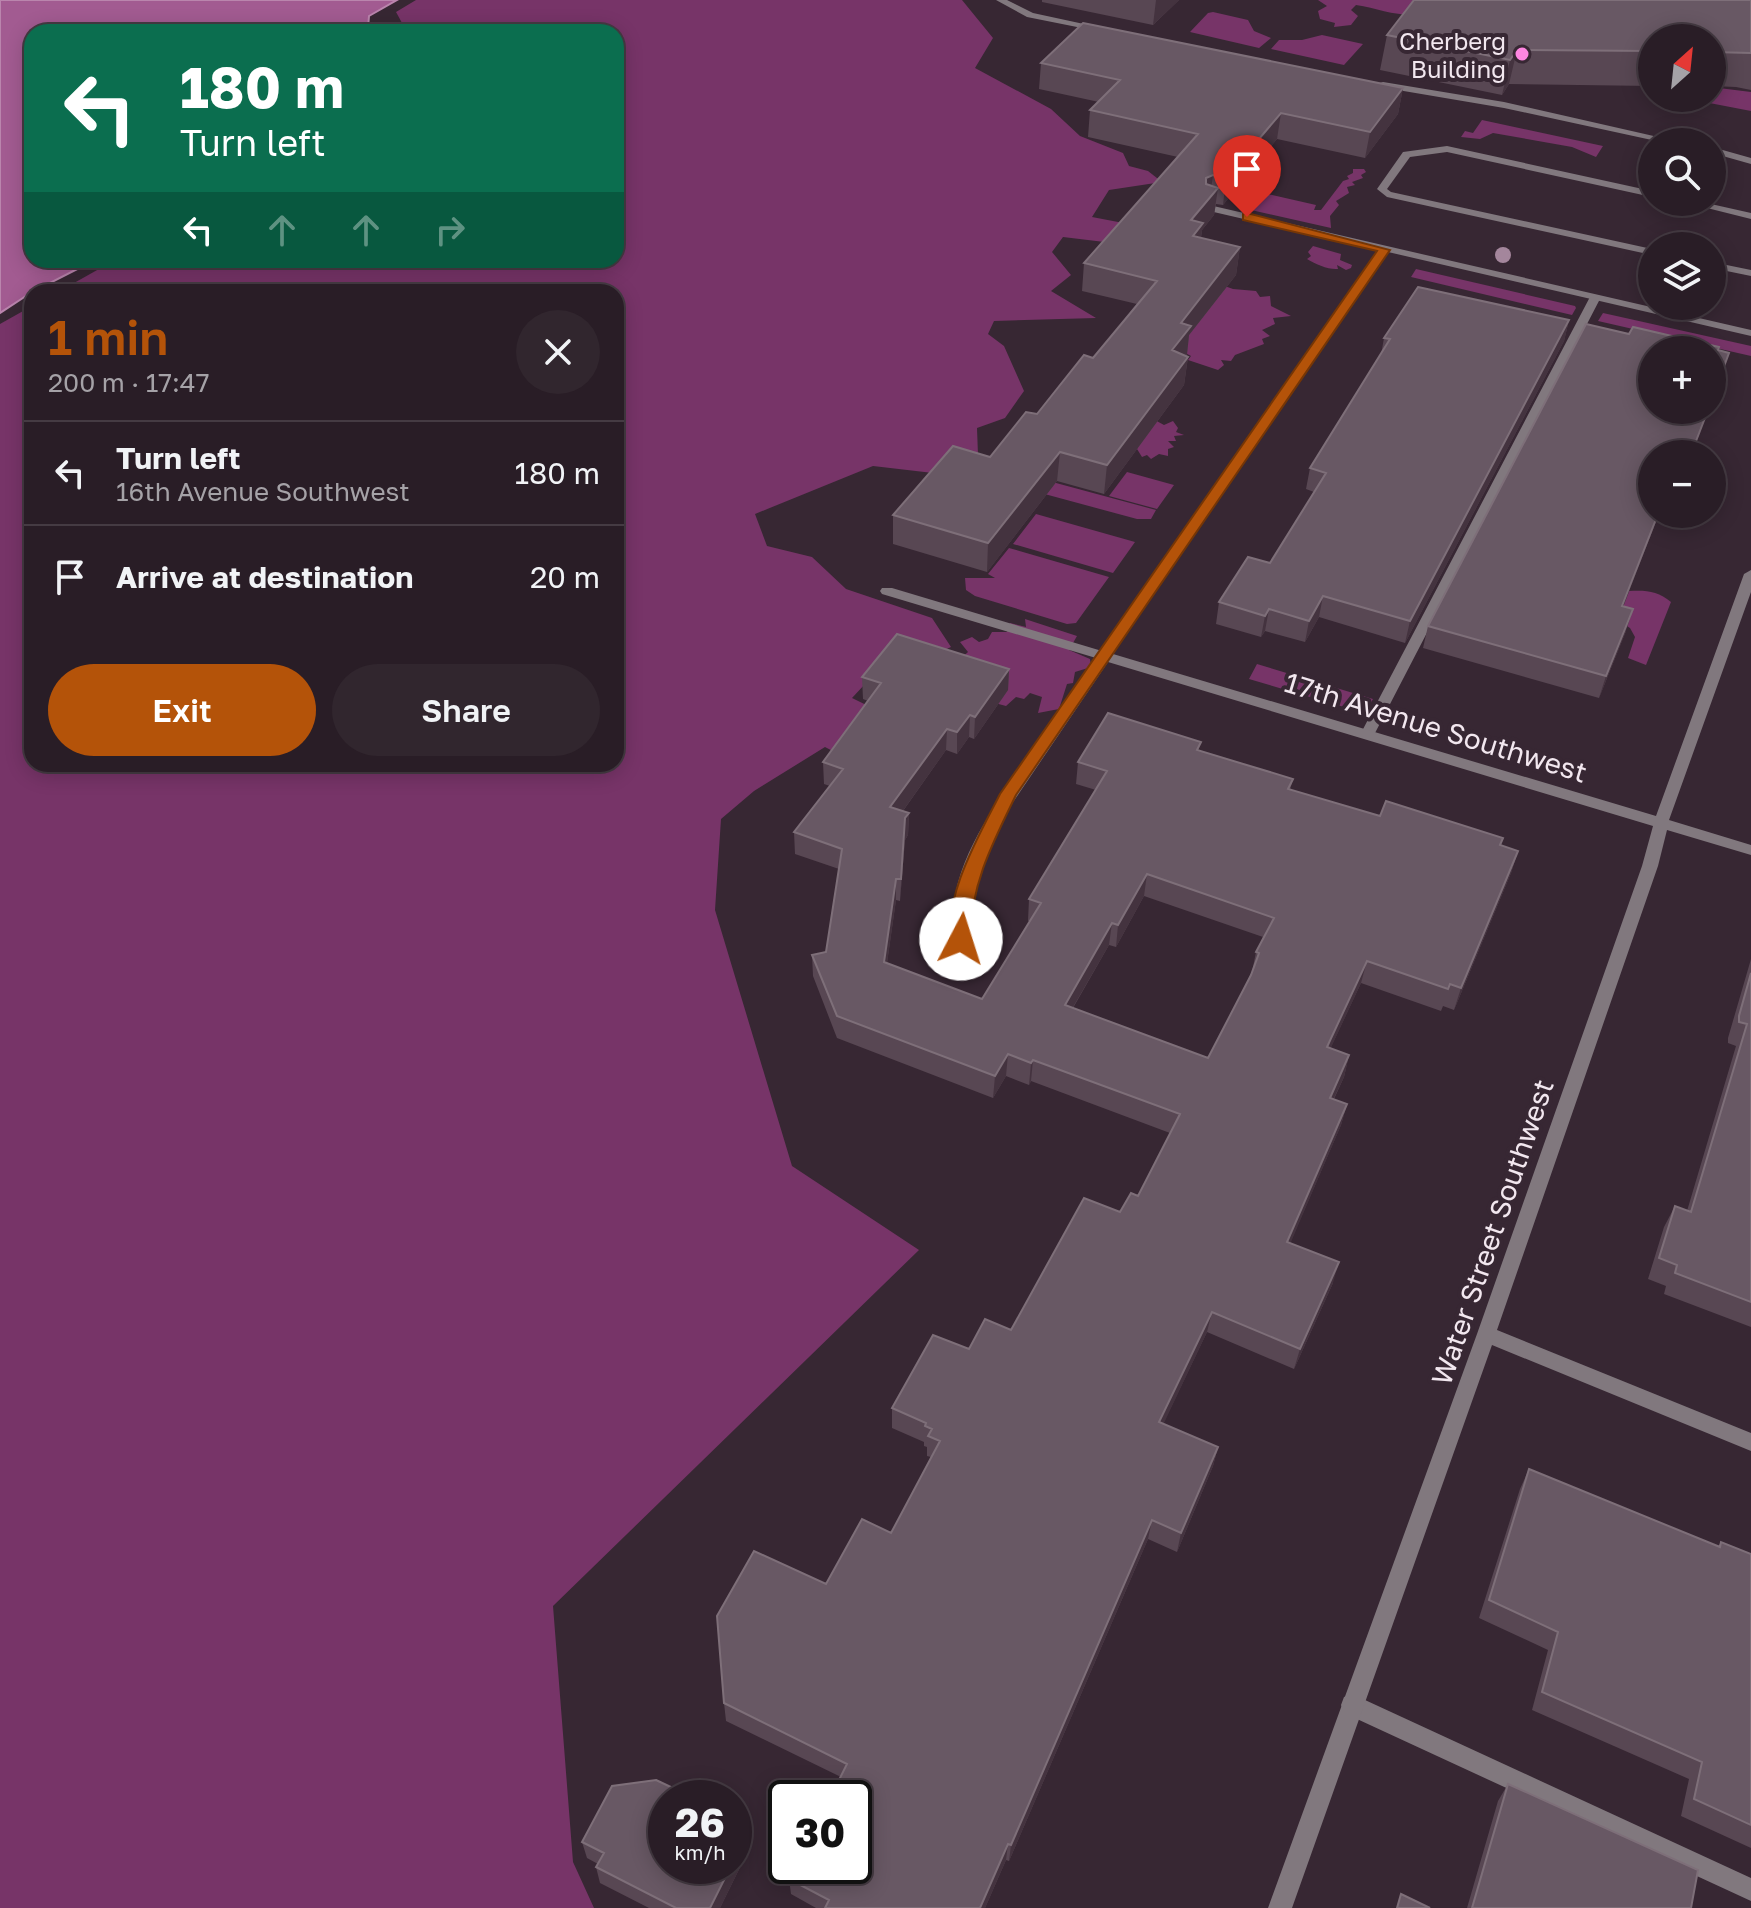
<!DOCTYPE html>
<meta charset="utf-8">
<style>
:root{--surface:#291d26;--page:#31262e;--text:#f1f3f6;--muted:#a5a2a7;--line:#453b43;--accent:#b45309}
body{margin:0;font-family:"Golos Text",sans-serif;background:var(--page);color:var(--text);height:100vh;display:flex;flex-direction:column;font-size:30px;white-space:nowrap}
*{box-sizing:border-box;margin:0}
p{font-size:26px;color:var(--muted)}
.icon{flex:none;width:44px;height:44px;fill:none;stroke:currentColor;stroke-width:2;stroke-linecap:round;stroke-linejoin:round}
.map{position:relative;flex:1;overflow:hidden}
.side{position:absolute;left:24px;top:284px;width:600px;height:488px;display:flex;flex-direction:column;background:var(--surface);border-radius:24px;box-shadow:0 4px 20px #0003,0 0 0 2px var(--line)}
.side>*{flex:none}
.hud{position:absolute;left:24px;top:24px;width:600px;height:244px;border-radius:24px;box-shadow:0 4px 20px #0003,0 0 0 2px var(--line);background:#0b6e4f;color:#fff;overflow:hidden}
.needle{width:52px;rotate:27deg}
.tools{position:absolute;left:1638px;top:24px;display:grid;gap:16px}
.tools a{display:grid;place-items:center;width:88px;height:88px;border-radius:50%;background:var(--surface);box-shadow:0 4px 20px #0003,0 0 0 2px var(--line);font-size:40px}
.speed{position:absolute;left:648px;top:1780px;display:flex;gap:16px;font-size:40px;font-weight:700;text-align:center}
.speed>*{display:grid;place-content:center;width:104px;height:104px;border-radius:50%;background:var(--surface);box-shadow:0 4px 20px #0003,0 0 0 2px var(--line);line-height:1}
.speed small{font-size:20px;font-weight:400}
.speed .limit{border:4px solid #111;border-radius:12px;background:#fff;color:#111}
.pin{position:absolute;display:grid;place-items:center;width:68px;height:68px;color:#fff;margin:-82px -34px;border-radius:50% 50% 50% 0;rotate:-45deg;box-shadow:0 0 8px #0007}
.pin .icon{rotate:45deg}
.me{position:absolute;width:88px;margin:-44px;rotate:5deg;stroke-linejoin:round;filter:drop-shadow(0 0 6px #0008)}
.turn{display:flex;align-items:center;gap:28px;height:168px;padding:0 24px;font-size:36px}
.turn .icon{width:104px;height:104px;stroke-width:2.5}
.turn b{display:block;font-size:56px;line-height:68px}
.lanes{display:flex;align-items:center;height:76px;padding:0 24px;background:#0003;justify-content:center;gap:40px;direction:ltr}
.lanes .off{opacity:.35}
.round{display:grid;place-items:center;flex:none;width:84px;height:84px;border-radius:42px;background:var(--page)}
.headline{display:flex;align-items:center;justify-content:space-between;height:136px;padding:0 24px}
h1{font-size:48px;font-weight:600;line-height:60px;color:var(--accent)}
.button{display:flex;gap:16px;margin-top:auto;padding:16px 24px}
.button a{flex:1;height:92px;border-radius:48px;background:var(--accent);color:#fff;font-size:32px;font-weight:600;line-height:92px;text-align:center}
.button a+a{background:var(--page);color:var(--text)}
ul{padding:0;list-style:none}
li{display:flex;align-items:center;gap:24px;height:104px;padding:0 24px;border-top:2px solid var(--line)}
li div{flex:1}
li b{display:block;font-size:30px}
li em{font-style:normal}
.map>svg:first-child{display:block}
.green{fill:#773468}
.water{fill:#a25b91;stroke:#ba85ad;stroke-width:2}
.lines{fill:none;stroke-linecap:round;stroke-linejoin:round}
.lane{fill:#81787e;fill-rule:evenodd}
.street{fill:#81787e;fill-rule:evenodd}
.tree{fill:#a4869c}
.wall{fill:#584753;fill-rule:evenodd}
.shaded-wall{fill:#44333f}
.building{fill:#685864;stroke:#7e6f79;stroke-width:2;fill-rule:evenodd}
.route{fill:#b45309;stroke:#753606;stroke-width:2}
.poi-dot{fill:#fe86e1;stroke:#372733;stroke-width:3}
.labels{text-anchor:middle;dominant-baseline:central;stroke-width:8;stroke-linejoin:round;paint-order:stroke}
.far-poi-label{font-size:24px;fill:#f2e7ef;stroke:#372733;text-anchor:end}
.street-label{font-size:28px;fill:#f2e7ef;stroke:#372733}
</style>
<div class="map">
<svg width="1751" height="1908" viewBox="0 0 1751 1908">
<rect width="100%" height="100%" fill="#372733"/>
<path class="green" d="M416,0H962L993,38L975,68L1051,109L1080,136L1123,153L1129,166L1148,171L1162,182L1109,190L1092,217L1160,230L1121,244L1063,237L1052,252L1071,275L1051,291L1096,318L994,321L988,334L1004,346L1024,391L1005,418L977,428L978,455L933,473L873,466L755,514L767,546L812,557L846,589L932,618L951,647L925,659L892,655L852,698L938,740L871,771L825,747L754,791L721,819L715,910L792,1166L919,1250L553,1606L573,1862L594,1908H0V324L32,306V764H616V292H58L115,260H616V32H407L396,12Z
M1318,0H1699L1413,15C1392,15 1376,8 1356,5L1351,10L1358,16L1351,25L1334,27L1335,23L1320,19L1318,11L1327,6Z
M1213,12L1248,20L1254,31L1271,38L1259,48L1190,32L1208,13Z
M1322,35L1363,44L1344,65L1271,49L1279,40H1302Z
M1719,88L1751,92V111L1699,101L1712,98V90Z
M1482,120L1603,146L1596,157L1572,147L1493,133L1480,139L1461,137L1465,131L1473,133Z
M1353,169H1364L1366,172L1361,175L1363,178L1352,182L1355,185L1347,187L1349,193L1336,201L1339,205L1330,216L1331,228L1251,210L1237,202L1242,193L1250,190L1316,205L1314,210H1321L1343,181L1349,179L1347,176L1353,173Z
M1313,246L1341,254L1340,260L1352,265L1351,268L1346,270L1337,265L1338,269C1329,270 1315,264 1307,259L1311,256L1308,252Z
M1416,269L1575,306L1576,308L1572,315L1411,277Z
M1219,284L1233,289L1256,291L1260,297L1270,296L1271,306L1291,316L1273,318L1275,324L1262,330L1270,336L1262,339L1264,344L1235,355L1231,361L1221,360L1224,365L1218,370L1188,360L1191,356L1176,348Z
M1603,313L1751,346V356L1598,321Z
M1153,419L1164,425L1173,421L1178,428L1176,432L1184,435L1174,436L1176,441H1168L1174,447L1168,449V456L1159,454L1151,459L1147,455L1142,457L1137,449Z
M1127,472L1174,485L1157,509L1109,496Z
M1019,473L1156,510L1151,519H1137L1011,485Z
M1036,514L1135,542L1113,573L1013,544Z
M1484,538L1629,591C1646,590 1658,591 1671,602L1646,665L1628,658L1635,637L1630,628Z
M1009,548L1109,577L1076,623L1067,624L975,596L966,590L965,578H995L988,574Z
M1025,619L1077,636L1069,650L1090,659L1091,667L1075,672L1073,683L1067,684L1059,709L1038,713L1042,697L1030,693L1024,699L1016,697L1006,706L991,702L955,664L968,652L960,642L972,637L979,642L988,639L992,632H1007L1010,623L1026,627Z
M1257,664L1373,699L1367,710L1361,712L1249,679Z"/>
<path class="water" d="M0,0H397L369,16L368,28L377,32H32V260H95L32,292L0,313Z"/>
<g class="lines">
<path class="lane" d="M996,0H1007L1033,13L1107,29L1102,32L1027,17Z
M1383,82L1504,102L1680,142H1661L1504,108L1380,87V83Z
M1447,146L1652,191V197L1447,152L1410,157L1387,189L1391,192L1652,249V255L1387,197L1377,189L1403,152Z
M1712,147L1751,158V164L1712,153Z
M1683,202H1702L1751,213V219Z
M1712,262L1751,270V276L1712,268Z
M1591,295L1601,297L1375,733L1368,738L1363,736L1361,733Z
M1352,1694L1751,1878V1901L1344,1713L1341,1705L1344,1697Z"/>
<path class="street" d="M1209,205L1751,330V336L1388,252L1113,654L1656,816L1744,574L1751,570V592L1669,820L1751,845V855L1667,830L1658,866L1497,1330L1751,1433V1451L1492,1345L1292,1908H1268L1477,1334L1642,866L1653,826L1108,662L1003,817C985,852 964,895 969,936C970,946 977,955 982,964L974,970L968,968C962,958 954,947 953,935C946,866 997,803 1033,750C1054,720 1075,689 1096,658L882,594L880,591L882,588H892L1102,651L1378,250L1205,210L1204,208Z"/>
</g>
<circle class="tree" cx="1503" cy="255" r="8"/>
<path class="wall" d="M1042,0H1179L1153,25L1042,2Z
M1751,0V90L1736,87L1712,86V38H1652V86L1509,84L1502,95L1380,70L1387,35Z
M1041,63L1403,88L1398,114L1365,158L1277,139L1223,205L1216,204L1214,215L1202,230L1201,238L1240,247L1236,275L1189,335L1187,354L1186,356L1188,357L1184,385L1104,494L1057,481L987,572L893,544V515L990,457L1037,414L1093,358L1137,304L1082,291L1084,263L1178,157L1088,137L1090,110L1099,102L1039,89Z
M1569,320L1564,341L1405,643L1319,617L1305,642L1265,631L1261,637L1216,624L1219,602L1270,563L1314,492L1306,489L1310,468L1381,355L1384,338Z
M1652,454L1659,514L1623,606L1626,631L1599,698L1423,648L1428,626Z
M1009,669L1008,690L974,739L969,737L957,754L946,750L903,811L909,813L908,835L905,840L900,901L896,900L887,963L982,999L1030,921H1028L1029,899L1096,790L1076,784L1078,762L1200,751L1293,779L1290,790L1380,816L1500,845L1518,851L1511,873L1454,1010L1443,1006L1441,1011L1361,983L1330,1049L1349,1055L1344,1077L1334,1099L1347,1104L1341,1125L1290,1243L1333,1283L1294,1369L1207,1332L1163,1424L1218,1447L1213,1466L1177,1552L1148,1539L1009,1861L1006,1860L985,1908H816L791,1894L789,1879L841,1777L726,1721L724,1703L826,1584L891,1533L931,1457L927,1456V1447L924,1446V1442L892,1428V1408L969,1349L1011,1330L1120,1212L1138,1196L1170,1133L1031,1081L1029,1085L1006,1076L993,1098L837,1038L813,976L812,955L826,952L839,869L795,854L794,832L830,786L824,784L823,762L868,701L863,699L862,677ZM1144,896L1263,937L1256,952L1252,972L1208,1058L1073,1008L1109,945L1116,947Z
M1751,959V1327L1664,1294L1666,1286L1648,1279L1664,1227L1675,1206L1687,1211L1736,1046L1728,1043V1038Z
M1529,1469L1718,1546L1721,1542L1751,1554V1848L1681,1816L1689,1779L1532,1710L1548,1650L1479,1618L1520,1489Z
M1508,1784L1691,1908H1467L1498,1801Z
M753,1841L720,1908H649L600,1883L596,1867L598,1864L587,1858L582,1842Z"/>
<path class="shaded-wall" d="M1156,0H1179L1153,25Z
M1517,50L1509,84L1502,95L1510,60Z
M1403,88L1398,114L1365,158L1370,132Z
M1281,113L1277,139L1223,205L1226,178Z
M1213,175L1210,197L1218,188L1214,215L1202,230L1199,250L1192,242L1191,220L1206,178Z
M1240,247L1236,275L1189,335L1187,354L1168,378L1172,350L1181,323Z
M1569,320L1564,341L1405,643L1410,621Z
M1188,357L1184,385L1104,494L1107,465Z
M1060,452L1057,481L987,572L988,543Z
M1658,514H1659L1615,628L1622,606Z
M1323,596L1319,617L1305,642L1309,621Z
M1269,609L1265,631L1261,637L1265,616Z
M1633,609L1626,631L1599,698L1606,676Z
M1009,669L1008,690L974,739L975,717Z
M970,715L969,737L957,754V732Z
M947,729L946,750L890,829V807Z
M909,813L908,835L905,840L900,901L905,818Z
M1518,851L1511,873L1454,1010L1461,988Z
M1147,874L1144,896L1116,947L1118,925Z
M896,879V900L884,984V962Z
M1112,923L1109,945L1062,1026L1065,1005Z
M1367,961L1361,983L1321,1069L1327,1047Z
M1008,1054L1006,1076L993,1098L995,1076Z
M1349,1055L1344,1077L1324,1119L1330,1098Z
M1033,1060L1031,1081L1029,1085L1031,1063Z
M1347,1104L1341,1125L1282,1263L1287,1242Z
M1339,1262L1333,1283L1294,1369L1300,1349Z
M1212,1312L1207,1332L1155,1442L1159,1422Z
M1218,1447L1213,1466L1177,1552L1181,1533Z
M1152,1520L1148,1539L1009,1861L1011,1845Z
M751,1825L753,1841L720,1908H710L731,1866H734V1859Z
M1008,1844L1006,1860L985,1908H980Z"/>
<path class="building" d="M1414,0H1751V53L1712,52V38H1652V51L1517,50L1510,60L1387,35Z
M1083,23L1403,88L1370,132L1281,113L1226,178L1213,175L1206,178V184L1218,188L1191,220L1203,223L1193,236L1240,247L1181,323L1191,326L1172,350L1188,357L1107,465L1060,452L988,543L893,515L953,446L990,457L1026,412L1037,414L1084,355L1093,358L1157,281L1084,263L1198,134L1090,110L1120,80L1041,63Z
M1418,287L1569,320L1410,621L1323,596L1309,621L1269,609L1265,616L1219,602L1248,557L1270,563L1326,473L1310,468L1390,339L1384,338Z
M1586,324L1629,334L1633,327L1719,347L1718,350L1729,353L1712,399V350H1652V410H1708L1691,454H1652V514H1658L1622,606L1633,609L1606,676L1428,626Z
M897,634L1009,669L975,717L970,715L957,732L947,729L890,807L909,813L905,818L901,879H896L884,962L982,999L1041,903L1029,899L1107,771L1078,762L1108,713L1201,742L1197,750L1293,779L1288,789L1380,816L1386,801L1503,838L1500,845L1518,851L1461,988L1450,984L1448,989L1367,961L1327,1047L1349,1055L1330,1098L1347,1104L1287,1242L1339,1262L1300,1349L1212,1312L1159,1422L1218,1447L1181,1533L1152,1520L1011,1845L1008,1844L980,1908H825L829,1900L789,1879L796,1866H854V1798H830L847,1764L724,1703L717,1616L754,1551L826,1584L862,1519L891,1533L940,1441L928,1436L932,1429L925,1426L926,1423L892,1408L933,1335L969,1349L985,1319L1011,1330L1084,1198L1120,1212L1131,1193L1138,1196L1180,1114L1033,1060L1031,1063L1008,1054L995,1076L837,1016L812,955L826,952L842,849L794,832L843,769L823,762L881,683L862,677ZM1147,874L1274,918L1256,952L1259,953L1251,975L1208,1058L1065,1005L1112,923L1118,925Z
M1751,973V1302L1675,1273L1677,1265L1659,1258L1675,1206L1691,1212L1747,1024L1739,1022V1016Z
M1529,1469L1720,1547L1721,1542L1751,1554V1825L1694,1799L1702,1762L1542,1692L1558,1632L1489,1600Z
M656,1780L694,1798H666V1866H731L710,1908H676L596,1867L604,1853L582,1842L612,1786Z
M1508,1784L1698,1870L1691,1908H1472Z
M734,1817L751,1825L734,1859Z
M1401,1894L1430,1908H1397Z"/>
<path class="route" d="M1247,213L1390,250L1016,795C992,844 971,884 970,939L961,945L955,943C937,906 983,828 1000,794L1377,251L1243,220V214Z"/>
<circle class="poi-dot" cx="1522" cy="54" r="8"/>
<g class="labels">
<g class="far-poi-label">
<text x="1506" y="40">Cherberg<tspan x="1506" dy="28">Building</tspan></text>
</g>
<g class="street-label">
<text transform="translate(1436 727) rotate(17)">17th Avenue Southwest</text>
<text transform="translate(1492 1232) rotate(-71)">Water Street Southwest</text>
</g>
</g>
</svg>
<div class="tools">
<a><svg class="needle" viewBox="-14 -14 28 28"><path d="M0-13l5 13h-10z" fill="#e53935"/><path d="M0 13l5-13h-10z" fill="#a5a2a7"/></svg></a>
<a><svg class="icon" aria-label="search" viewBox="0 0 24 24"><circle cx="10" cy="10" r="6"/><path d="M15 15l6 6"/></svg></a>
<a><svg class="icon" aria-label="layers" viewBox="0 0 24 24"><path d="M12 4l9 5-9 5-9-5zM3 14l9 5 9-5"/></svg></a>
<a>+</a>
<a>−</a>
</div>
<div class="speed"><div>26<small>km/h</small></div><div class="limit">30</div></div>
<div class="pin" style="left:1247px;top:217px;background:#d93025"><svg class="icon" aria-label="arrive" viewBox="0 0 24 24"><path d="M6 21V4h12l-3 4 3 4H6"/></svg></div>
<svg class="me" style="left:961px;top:939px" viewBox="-20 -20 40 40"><circle r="19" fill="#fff"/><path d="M0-13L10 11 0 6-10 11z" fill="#b45309"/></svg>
<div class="hud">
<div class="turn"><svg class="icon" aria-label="left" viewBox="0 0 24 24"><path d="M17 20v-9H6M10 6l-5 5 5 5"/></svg><div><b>180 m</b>Turn left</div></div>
<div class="lanes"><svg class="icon" aria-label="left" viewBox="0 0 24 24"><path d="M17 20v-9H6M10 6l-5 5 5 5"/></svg><svg class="icon off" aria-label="ahead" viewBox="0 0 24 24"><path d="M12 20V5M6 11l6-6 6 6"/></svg><svg class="icon off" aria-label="ahead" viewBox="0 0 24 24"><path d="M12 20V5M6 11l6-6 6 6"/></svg><svg class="icon off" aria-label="right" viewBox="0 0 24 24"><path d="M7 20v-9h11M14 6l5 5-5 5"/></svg></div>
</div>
<section class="side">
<div class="headline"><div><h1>1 min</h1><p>200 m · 17:47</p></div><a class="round"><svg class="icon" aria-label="close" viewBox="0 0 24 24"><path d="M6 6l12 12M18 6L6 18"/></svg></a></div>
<ul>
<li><svg class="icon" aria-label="left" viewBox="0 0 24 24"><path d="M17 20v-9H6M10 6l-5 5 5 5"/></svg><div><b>Turn left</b><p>16th Avenue Southwest</p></div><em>180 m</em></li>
<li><svg class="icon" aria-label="arrive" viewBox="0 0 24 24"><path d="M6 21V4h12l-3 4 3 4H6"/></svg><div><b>Arrive at destination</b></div><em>20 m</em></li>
</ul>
<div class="button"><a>Exit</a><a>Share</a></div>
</section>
</div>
